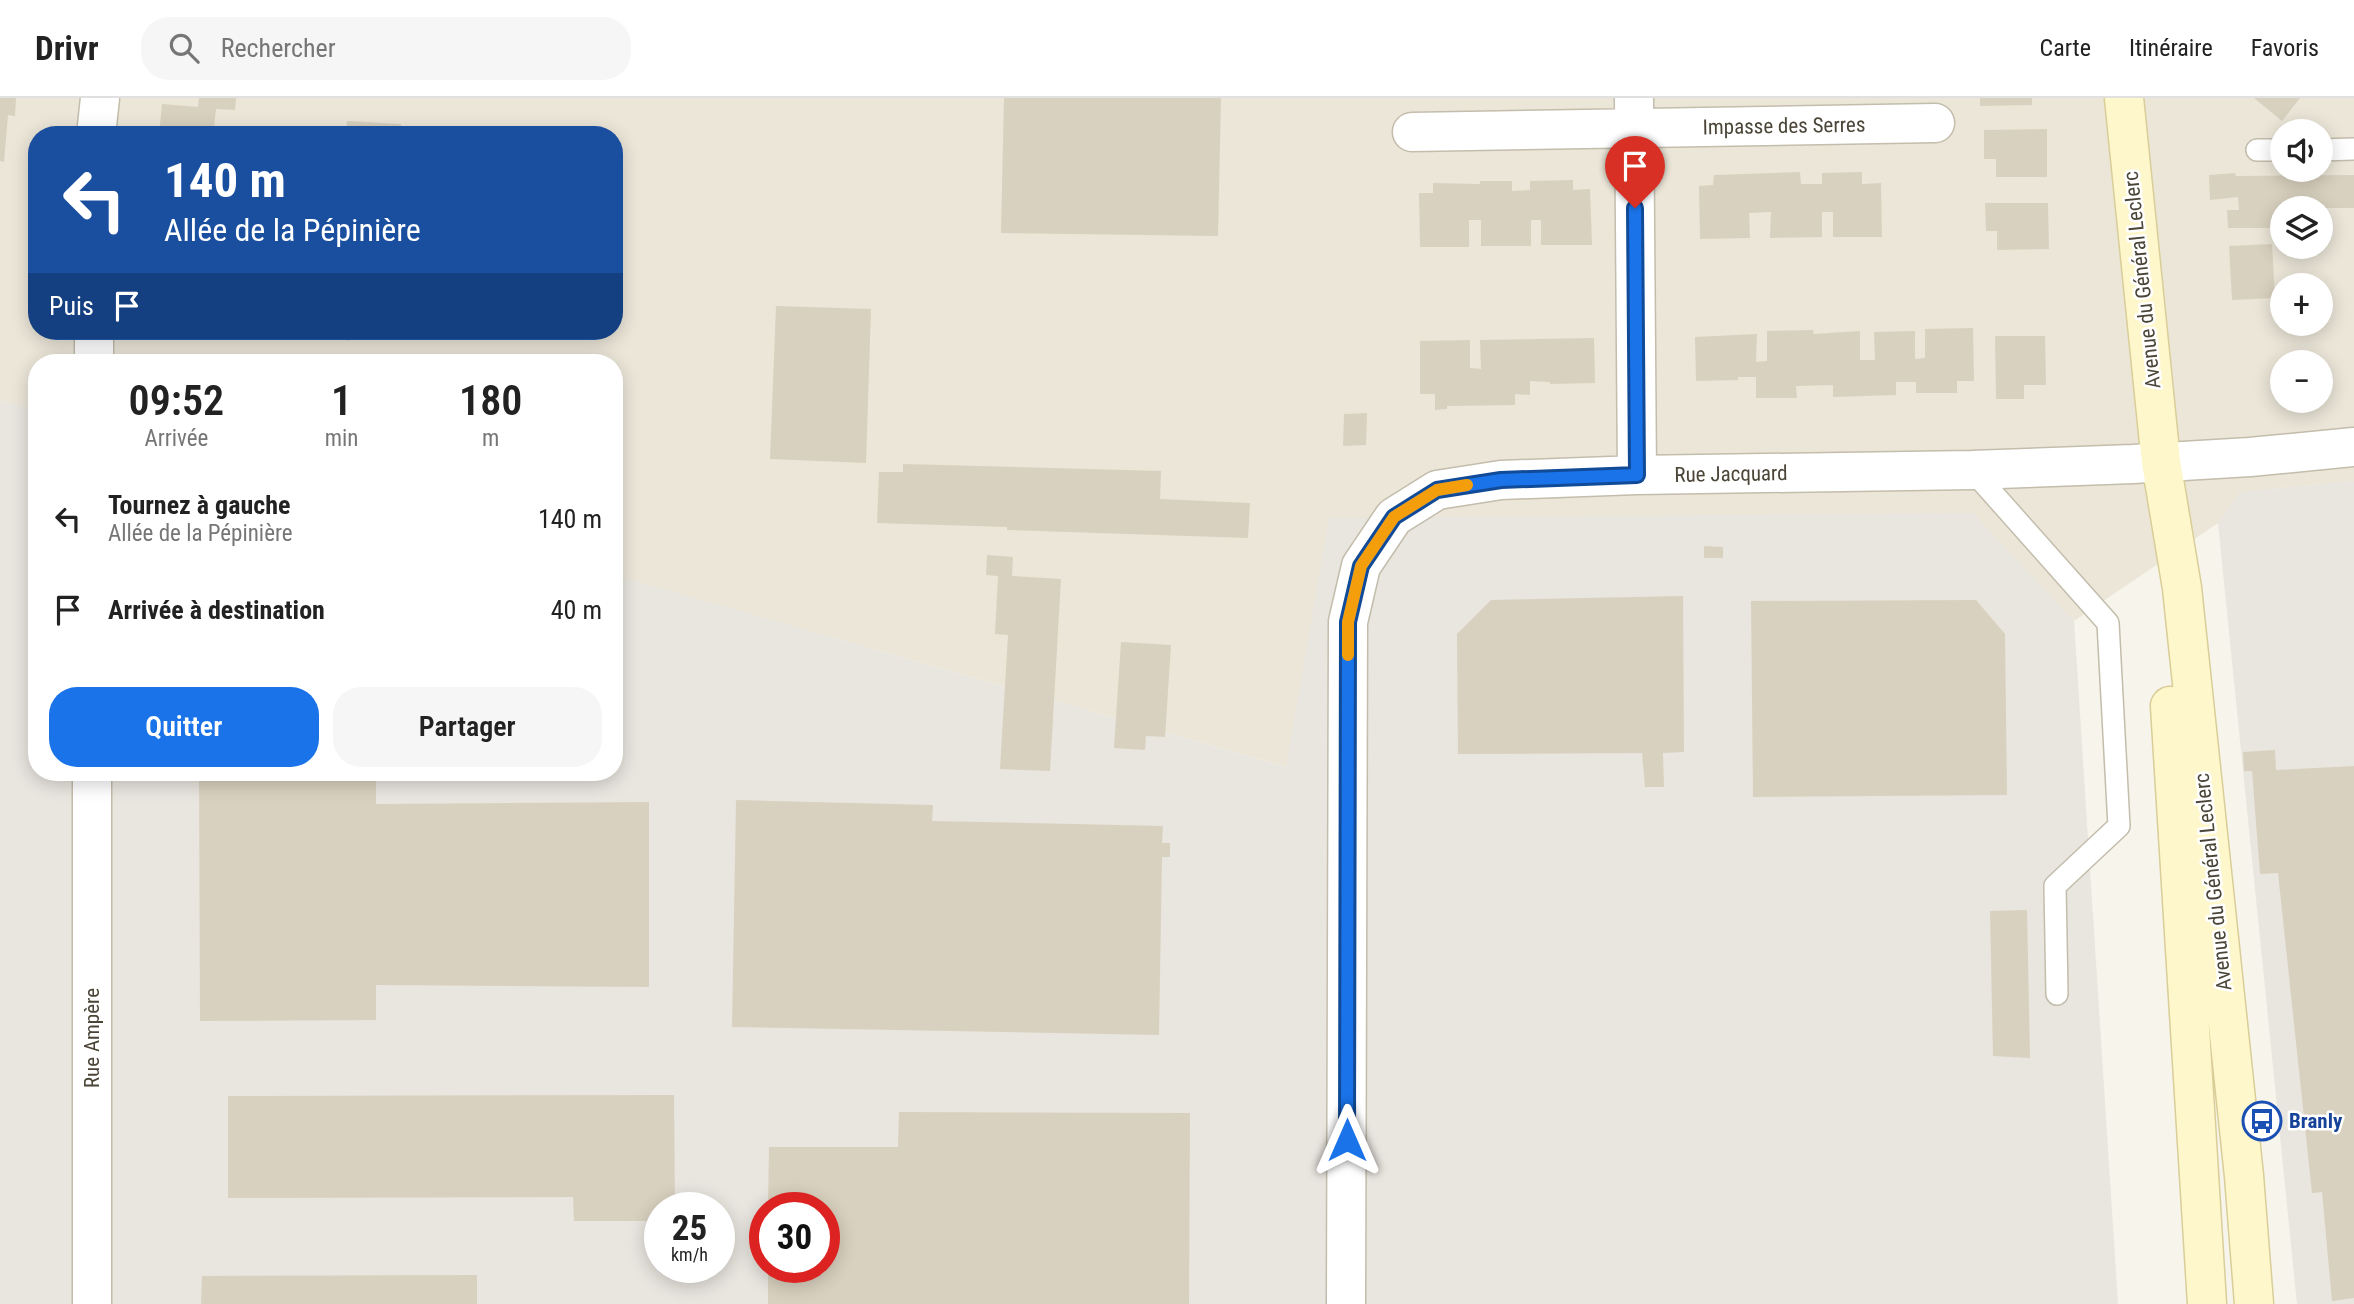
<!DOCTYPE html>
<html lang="fr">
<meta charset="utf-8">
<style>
:root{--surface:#fff;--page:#f6f6f6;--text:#222;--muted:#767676;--line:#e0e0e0;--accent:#1a73e8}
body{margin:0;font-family:"Roboto Condensed",sans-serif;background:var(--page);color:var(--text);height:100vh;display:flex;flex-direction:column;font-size:26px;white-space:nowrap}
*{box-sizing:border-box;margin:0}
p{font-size:23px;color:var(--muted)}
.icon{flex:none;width:38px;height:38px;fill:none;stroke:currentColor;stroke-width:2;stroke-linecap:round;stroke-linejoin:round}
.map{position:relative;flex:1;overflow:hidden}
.drawer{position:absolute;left:28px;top:256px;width:595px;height:427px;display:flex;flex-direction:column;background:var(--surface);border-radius:28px;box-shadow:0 4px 18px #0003}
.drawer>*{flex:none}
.hud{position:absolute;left:28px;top:28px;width:595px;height:214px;border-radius:28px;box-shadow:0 4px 18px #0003;background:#1a4fa0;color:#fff;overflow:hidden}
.tools{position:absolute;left:2270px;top:21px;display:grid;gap:14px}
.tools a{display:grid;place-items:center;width:63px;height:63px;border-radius:50%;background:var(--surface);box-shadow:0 4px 18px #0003;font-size:35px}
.speed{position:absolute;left:644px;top:1094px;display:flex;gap:14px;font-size:35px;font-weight:700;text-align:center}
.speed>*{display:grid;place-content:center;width:91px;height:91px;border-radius:50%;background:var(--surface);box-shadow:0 4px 18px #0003;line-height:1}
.speed small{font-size:18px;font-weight:400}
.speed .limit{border:10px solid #d22;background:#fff;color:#111}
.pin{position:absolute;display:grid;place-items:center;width:60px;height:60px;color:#fff;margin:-72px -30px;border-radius:50% 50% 50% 0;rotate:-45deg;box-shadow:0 0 7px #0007}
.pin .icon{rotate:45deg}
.me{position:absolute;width:77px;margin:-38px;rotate:0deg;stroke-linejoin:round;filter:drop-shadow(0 0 5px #0008)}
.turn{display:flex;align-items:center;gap:24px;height:147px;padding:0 21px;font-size:32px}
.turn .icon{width:91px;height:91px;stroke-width:2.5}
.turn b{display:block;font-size:49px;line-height:60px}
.then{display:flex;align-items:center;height:66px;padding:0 21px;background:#0003;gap:14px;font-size:26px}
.eta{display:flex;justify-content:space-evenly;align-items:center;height:119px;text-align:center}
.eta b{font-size:42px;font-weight:600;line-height:49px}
.cta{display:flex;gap:14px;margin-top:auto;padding:14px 21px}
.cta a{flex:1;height:80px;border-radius:28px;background:var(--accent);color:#fff;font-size:28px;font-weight:600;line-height:80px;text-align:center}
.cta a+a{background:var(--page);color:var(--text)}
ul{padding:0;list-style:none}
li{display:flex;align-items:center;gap:21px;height:91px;padding:0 21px}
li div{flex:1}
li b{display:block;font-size:26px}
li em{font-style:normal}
header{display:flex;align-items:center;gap:42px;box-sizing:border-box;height:98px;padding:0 35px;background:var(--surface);border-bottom:2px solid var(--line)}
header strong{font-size:33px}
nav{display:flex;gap:38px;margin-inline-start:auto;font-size:24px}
.search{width:490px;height:63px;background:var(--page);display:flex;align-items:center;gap:18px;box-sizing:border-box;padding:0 24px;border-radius:28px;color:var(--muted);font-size:26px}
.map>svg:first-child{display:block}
.residential{fill:#ebe6d8;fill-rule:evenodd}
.industrial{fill:#e9e5df;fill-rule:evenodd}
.building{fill:#d9d1bf}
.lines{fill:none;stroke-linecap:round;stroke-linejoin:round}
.lane-casing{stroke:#c3bdac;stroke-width:24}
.street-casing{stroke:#c3bdac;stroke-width:41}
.secondary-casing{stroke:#d9cd98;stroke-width:41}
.lane{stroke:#fff;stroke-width:21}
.street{stroke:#fff;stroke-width:38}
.secondary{stroke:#fff7cc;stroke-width:38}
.route-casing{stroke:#114b97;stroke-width:18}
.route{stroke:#1a73e8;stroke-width:12}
.slow{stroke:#f59e0b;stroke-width:12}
.labels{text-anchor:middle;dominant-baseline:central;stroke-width:5;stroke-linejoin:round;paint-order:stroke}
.street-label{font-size:21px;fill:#4b4538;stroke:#fff}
.transit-label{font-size:21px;font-weight:bold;fill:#164399;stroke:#fff;text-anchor:start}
</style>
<header>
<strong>Drivr</strong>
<div class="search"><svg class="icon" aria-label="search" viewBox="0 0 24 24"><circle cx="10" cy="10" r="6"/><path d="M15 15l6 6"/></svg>Rechercher</div>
<nav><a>Carte</a><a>Itinéraire</a><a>Favoris</a></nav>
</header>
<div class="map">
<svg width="2354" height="1206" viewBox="0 0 2354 1206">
<rect width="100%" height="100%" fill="#f6f4eb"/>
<path class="residential" d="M0,0H2354V383L2240,394L2218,425L2074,523L1973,415L1287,669L614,477V264H37V312L0,302ZM2282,33H2320V72H2282ZM37,37H614V233H37ZM2282,110H2320V149H2282ZM2282,187H2320V226H2282ZM2282,264H2320V303H2282Z"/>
<path class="industrial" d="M0,302L37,312V674H614V477L1286,669L1329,420L1973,415L2074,523L2118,1206H0ZM660,1110H719V1169H660ZM765,1110H824V1169H765Z
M2354,383V1206H2297L2218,425L2240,394Z"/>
<path class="building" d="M0,0H16L15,18L8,17L4,64L0,63Z
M199,0H236L235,12L216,11L213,37H159L162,6L198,9Z
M1004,0H1221L1218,138L1001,135Z
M1980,0H2032V7L1980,8Z
M2254,0H2300L2282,23Z
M347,23L401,26L400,37H346Z
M2047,31V79H1996V61H1984V32Z
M1800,74L1801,86H1822V75L1862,74V86L1881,85L1882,139H1833V114H1822V139L1770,140L1771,114L1749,115L1750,140L1700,141L1699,88L1713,87L1714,77Z
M2235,75L2236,78L2354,77V110H2282V130H2228L2227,112H2239L2238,99L2210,102L2209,77Z
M1573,82V92L1590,91L1592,147H1541V122H1531V148H1481V122H1469V149H1420L1419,95H1433V85L1480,86V83H1512V93L1530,92V83Z
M1985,105H2048L2049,151L1997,152V133H1986Z
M2272,146L2275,200L2232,202L2229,148Z
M776,208L871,211L866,365L770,361Z
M1973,230L1974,283H1957V295H1916V284H1896V297L1833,299V287L1796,288L1797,300H1756V279H1738V282L1696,283L1695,239L1757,236L1756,264L1767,263V233L1814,232L1813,236L1860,233V262H1875L1874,234L1915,233V261L1925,260V231Z
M344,233H373L348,243Z
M1995,238H2045L2046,287H2024V301H1996Z
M1594,240L1595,285L1550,286V284L1530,283V297L1515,296V307L1447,308V311L1435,312V296H1420V243L1470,242V270L1481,271L1480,242Z
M1367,315L1366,347L1343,348L1344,316Z
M903,366L1161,373L1160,401L1250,405L1248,440L1007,432V429L877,425L879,374H903Z
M1704,448L1723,449V460H1704Z
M987,457L1013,459L1012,478L1061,481L1050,673L1000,671L1008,537L995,536L998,478L986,477Z
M1683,498L1684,654L1663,655L1664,689H1645L1642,655L1458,656L1457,536L1491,502Z
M1976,502L2005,536L2007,697L1753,699L1751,503Z
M1121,544L1171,547L1165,639L1146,638L1145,652L1114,650Z
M2275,652L2276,672L2354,668V1200L2332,1203L2322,1094L2312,1095L2278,775L2260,776L2252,673H2244L2243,654Z
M199,674H376V706L649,704V889L376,887V922L200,923Z
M736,702L933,707L932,723L1163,728L1162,745H1170V759H1162L1159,937L732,929Z
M2027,812L2030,960L1993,958L1990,813Z
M674,997L675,1110H660V1123H574L573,1099L228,1100V998Z
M899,1014L1190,1015L1189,1206H768V1169H824V1110H768L769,1049H898Z
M477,1177V1206H201L202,1178Z"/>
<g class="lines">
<defs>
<path id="lane" d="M2257,52H2282
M2320,52L2354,51
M1972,372L2108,525L2119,728L2055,788L2057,896"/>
<path id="street" d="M1634,0L1637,377
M1412,34L1935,25
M96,37L100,0
M94,264V233
M92,1206V674
M1346,1206L1348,524L1361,468L1394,419L1437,392L1501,382L1637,377L1972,372L2133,366L2250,359L2354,349"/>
<path id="secondary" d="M2124,0L2161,364L2182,490L2244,1078L2254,1206
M2170,608L2207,1206"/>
</defs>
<use href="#lane" class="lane-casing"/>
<use href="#street" class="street-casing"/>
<use href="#secondary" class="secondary-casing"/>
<use href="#lane" class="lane"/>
<use href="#street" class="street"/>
<use href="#secondary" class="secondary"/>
</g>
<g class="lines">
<defs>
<path id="route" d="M1347,1042L1348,524L1361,468L1394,419L1437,392L1501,382L1637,377L1635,110"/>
</defs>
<use href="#route" class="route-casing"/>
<use href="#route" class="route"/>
<path class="slow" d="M1348,557V524L1361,468L1394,419L1437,392L1467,387"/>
</g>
<defs>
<symbol id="bus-ring" viewBox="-11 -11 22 22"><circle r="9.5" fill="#fff" stroke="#1a4fb4" stroke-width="1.5"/><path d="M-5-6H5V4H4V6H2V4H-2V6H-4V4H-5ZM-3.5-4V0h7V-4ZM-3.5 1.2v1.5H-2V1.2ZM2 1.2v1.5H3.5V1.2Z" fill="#1a4fb4"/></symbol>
</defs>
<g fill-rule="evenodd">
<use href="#bus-ring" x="2240" y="1001" width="44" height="44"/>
</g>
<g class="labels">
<g class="street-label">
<text transform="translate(1784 28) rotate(-1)">Impasse des Serres</text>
<text transform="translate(2142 182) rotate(-96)">Avenue du Général Leclerc</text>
<text transform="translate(1731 376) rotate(-1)">Rue Jacquard</text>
<text transform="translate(2213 784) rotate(-96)">Avenue du Général Leclerc</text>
<text transform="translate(92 940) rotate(-90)">Rue Ampère</text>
</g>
<g class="transit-label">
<text x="2289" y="1023">Branly</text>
</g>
</g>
</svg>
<div class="tools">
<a><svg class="icon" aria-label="sound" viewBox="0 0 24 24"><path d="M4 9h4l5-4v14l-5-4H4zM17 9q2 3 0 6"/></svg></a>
<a><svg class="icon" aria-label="layers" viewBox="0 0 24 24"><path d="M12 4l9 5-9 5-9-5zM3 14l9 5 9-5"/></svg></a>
<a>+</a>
<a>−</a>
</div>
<div class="speed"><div>25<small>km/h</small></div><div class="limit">30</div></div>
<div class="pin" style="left:1635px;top:110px;background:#d93025"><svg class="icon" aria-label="arrive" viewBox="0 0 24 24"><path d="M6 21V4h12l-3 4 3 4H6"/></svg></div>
<svg class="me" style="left:1347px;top:1042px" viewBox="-20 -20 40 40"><path d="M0-17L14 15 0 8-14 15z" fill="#1a73e8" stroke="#fff" stroke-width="4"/></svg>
<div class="hud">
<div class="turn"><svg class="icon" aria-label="left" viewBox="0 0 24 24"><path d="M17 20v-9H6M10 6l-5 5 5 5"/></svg><div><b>140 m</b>Allée de la Pépinière</div></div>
<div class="then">Puis<svg class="icon" aria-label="arrive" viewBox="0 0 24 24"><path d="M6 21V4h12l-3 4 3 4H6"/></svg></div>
</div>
<section class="drawer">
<div class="eta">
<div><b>09:52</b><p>Arrivée</p></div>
<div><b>1</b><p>min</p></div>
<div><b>180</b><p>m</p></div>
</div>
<ul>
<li><svg class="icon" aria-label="left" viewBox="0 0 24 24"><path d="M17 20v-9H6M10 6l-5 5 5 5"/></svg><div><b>Tournez à gauche</b><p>Allée de la Pépinière</p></div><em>140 m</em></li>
<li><svg class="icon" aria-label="arrive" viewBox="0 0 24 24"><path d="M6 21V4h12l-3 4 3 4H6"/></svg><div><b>Arrivée à destination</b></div><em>40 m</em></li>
</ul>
<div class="cta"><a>Quitter</a><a>Partager</a></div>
</section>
</div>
